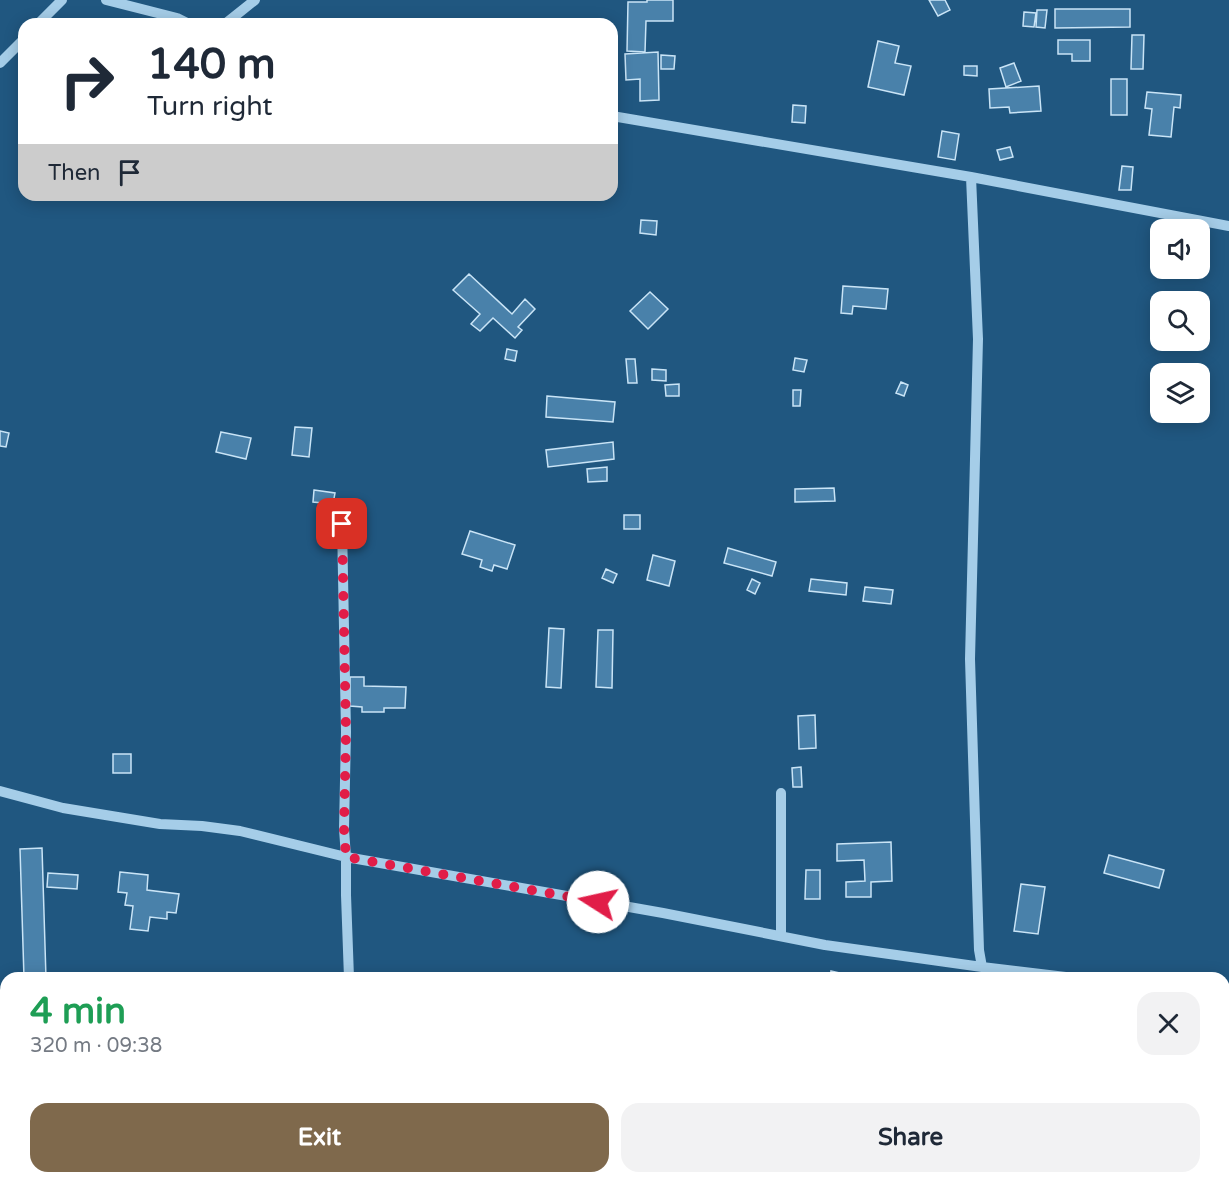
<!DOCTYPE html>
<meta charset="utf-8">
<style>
:root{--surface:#fff;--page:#f2f2f3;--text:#1f2937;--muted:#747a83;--accent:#7f694c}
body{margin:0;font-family:"Varela Round",sans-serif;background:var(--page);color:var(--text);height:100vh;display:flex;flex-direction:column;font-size:22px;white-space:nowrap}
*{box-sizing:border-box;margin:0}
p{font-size:20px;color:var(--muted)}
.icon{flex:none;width:33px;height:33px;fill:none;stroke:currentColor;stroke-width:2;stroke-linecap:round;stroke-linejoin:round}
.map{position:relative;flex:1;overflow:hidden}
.details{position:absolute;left:0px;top:972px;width:1230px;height:212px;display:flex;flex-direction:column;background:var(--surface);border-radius:18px 18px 0 0;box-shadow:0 3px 15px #0003}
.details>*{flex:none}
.hud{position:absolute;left:18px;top:18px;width:600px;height:183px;border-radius:18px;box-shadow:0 3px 15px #0003;background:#fff;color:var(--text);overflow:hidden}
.buttons{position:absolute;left:1150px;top:219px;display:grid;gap:12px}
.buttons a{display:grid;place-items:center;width:60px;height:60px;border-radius:12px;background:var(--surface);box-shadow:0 3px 15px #0003;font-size:30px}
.pin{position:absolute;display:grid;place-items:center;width:51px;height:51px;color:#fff;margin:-26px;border-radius:12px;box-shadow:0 3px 9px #0006}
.me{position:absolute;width:66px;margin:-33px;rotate:280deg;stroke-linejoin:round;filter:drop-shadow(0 0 4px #0008)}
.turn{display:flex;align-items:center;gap:21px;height:126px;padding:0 30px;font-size:27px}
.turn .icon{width:78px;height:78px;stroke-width:2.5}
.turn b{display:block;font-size:42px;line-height:51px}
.then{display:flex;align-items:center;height:57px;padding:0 30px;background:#0003;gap:12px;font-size:22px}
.round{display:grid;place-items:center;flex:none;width:63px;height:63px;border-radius:18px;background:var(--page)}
.headline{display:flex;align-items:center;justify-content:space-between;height:102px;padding:0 30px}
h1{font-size:36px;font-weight:700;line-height:45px;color:#1e9e55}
.button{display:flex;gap:12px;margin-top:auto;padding:12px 30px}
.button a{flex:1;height:69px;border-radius:18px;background:var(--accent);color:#fff;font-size:24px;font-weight:700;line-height:69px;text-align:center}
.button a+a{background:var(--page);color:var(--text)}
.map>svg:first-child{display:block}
.building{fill:#4981aa;stroke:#c9e4f6;stroke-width:1.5}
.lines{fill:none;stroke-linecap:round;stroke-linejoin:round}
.minor{stroke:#a5cde8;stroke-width:10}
.route{stroke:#e11d48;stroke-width:10;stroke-dasharray:0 18}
</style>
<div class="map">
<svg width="1229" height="1183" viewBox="0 0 1229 1183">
<rect width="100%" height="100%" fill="#205780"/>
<path class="building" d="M647,0H673V21H646L645,52L627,51L628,2H647Z
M929,0H945L950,10L938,16Z
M1055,9H1130V27L1055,28Z
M1037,10H1047L1045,28L1036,27Z
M1024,12L1036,13L1034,27L1023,26Z
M1132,35H1144L1143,69H1131Z
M1058,40H1090V61H1072V54H1058Z
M878,41L899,46L895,63L911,66L904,95L868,87Z
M658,52L659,100L640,101V79L626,80L625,54Z
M661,55L675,56L674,69H661Z
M1014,63L1021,81L1006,87L1000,68Z
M964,66H977V76L964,75Z
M1111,79H1127V115H1111Z
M1039,86L1041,111L1010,113L1009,107L990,108L989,89Z
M1147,92L1181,95L1180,108L1174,107L1171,137L1149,135L1152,109L1145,108Z
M793,105L806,106L805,123L792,122Z
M942,131L959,134L955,160L938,157Z
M1010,147L1013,157L1000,160L997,150Z
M1122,166L1133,167L1131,190H1119Z
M641,220L657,221L656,235L640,233Z
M469,274L512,314L525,299L535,309L518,327L522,330L515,338L493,318L480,331L471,324L480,314L453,290Z
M843,286L888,289L886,309L853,306L852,314L841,313Z
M650,292L668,309L648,329L630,311Z
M507,349L517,351L515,361L505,359Z
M795,358L807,360L804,372L793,370Z
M626,359H635L637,383H628Z
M652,369L666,370V381L652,380Z
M901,382L908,385L904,396L896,393Z
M679,384V396H666L665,385Z
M793,390H801L800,406H793Z
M547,396L615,402L613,422L546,417Z
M295,427L312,428L309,457L292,455Z
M0,431L9,433L6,447L0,446Z
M221,432L251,438L246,459L216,452Z
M613,442L614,459L548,467L546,450Z
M607,467V481L588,482L587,469Z
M834,488L835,501L795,502V489Z
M314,490L335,493L333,504L313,502Z
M624,515H640V529H624Z
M470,531L515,545L507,569L494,565L492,571L480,567L482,560L462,554Z
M728,548L776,562L772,576L724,563Z
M653,555L675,561L669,586L647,580Z
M606,569L617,574L613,583L602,578Z
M752,579L760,583L755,594L747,590Z
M811,579L847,583L846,595L809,591Z
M865,587L893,590L891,604L863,601Z
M549,628L564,629L561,688L546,687Z
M598,630H613L612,688L596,687Z
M350,677H364V686L406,687L405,708H384V712H362V707L350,706Z
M815,715L816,748L799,749L798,716Z
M113,754H131V773H113Z
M801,767L802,787H793L792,768Z
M891,842L892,881L871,882V897H846V882L865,881L864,860L837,861V844Z
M42,848L46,978H24L20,849Z
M1109,855L1164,870L1159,888L1104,873Z
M806,870H820V899H805Z
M120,872L148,875L147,890L179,894L176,913L167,912V919L150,917L148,931L130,929L133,906L125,905L127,893L118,892Z
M48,873L78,875L77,889L47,887Z
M1021,884L1045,887L1038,934L1014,931Z
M831,971L857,977L830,978Z"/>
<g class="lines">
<path class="minor" d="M106,0L177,18L189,24
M38,24L62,0
M225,24L255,0
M0,63L24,39
M612,116L971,177L1229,226
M971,177L978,339L970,659L979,950L982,967L1074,978
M0,791L63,808L160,824L202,826L240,831L346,857L344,829L346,732L342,524
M781,793V936
M349,978L346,895V857L663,913L825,945L982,967
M1224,1006L1229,1007
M351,1178V1183"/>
</g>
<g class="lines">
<path class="route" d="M342,524L346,732L344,829L346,857L598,902"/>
</g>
</svg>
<div class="buttons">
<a><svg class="icon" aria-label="sound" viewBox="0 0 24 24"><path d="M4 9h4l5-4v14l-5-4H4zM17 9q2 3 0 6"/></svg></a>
<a><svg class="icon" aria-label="search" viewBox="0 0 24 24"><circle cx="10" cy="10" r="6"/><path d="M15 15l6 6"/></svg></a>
<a><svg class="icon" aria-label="layers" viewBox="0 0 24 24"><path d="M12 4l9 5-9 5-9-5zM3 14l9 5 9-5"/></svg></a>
</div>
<div class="pin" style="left:342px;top:524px;background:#d93025"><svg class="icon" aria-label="arrive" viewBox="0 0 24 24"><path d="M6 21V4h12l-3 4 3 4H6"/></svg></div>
<svg class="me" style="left:598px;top:902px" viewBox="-20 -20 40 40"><circle r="19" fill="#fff"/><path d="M0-13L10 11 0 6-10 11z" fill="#e11d48"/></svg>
<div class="hud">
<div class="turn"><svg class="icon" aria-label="right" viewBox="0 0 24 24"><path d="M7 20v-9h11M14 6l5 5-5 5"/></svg><div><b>140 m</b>Turn right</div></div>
<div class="then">Then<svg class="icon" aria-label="arrive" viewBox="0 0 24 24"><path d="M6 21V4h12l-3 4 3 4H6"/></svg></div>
</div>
<section class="details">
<div class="headline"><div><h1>4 min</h1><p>320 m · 09:38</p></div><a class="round"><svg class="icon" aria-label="close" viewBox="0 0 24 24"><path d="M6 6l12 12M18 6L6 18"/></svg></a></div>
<div class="button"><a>Exit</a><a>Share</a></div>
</section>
</div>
